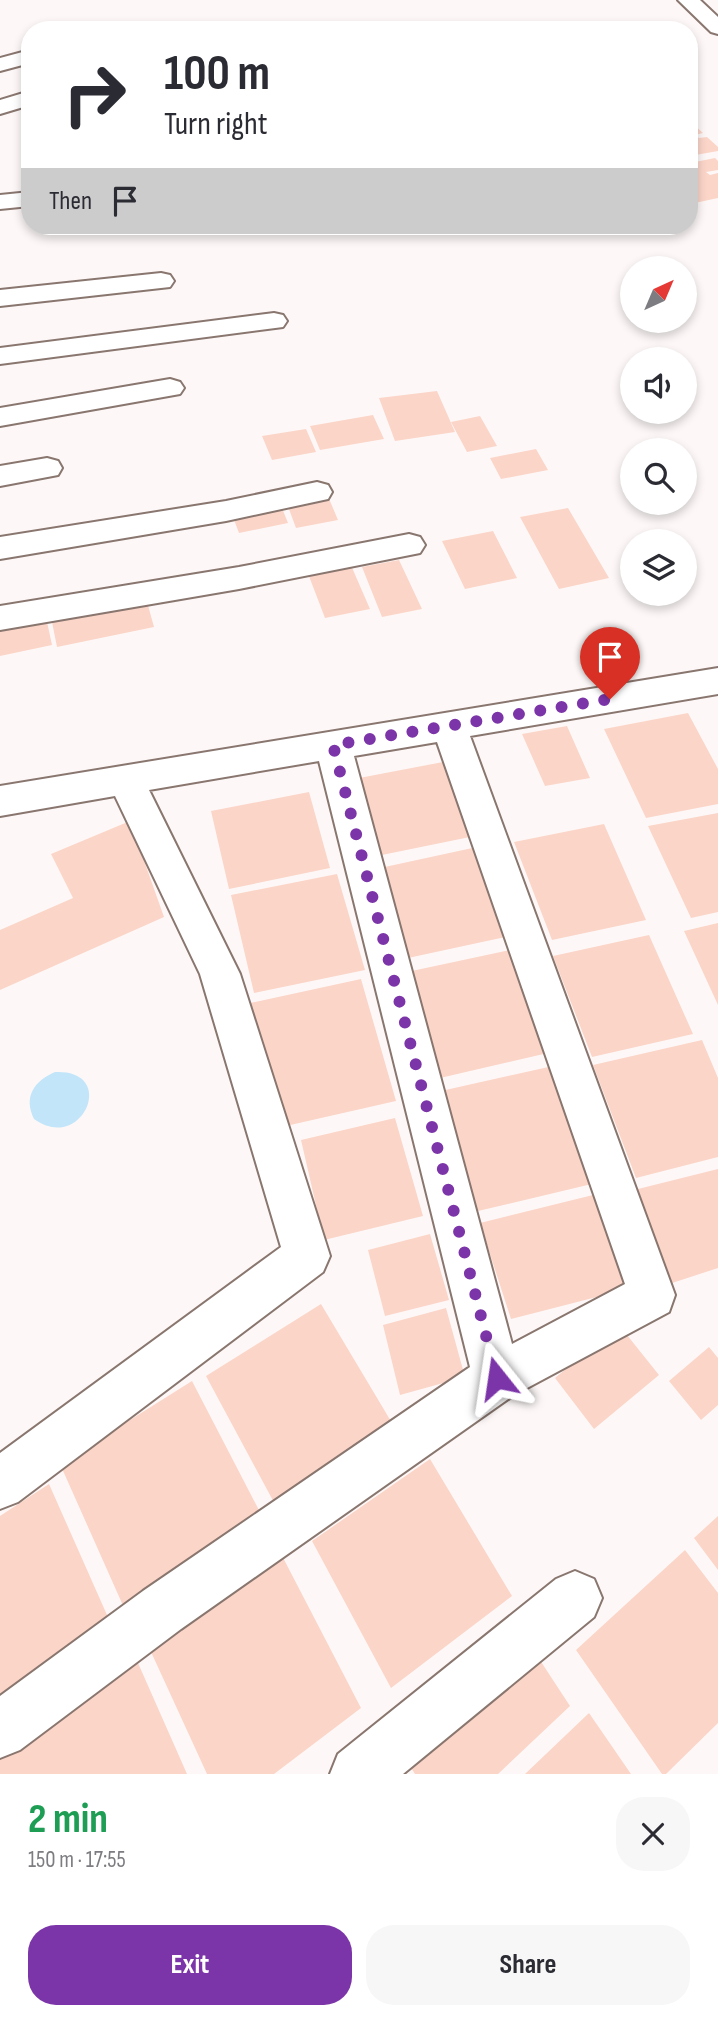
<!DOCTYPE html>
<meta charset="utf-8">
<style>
:root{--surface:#fff;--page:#f7f7f7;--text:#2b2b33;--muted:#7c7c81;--accent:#7c35a8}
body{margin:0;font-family:"Sofia Sans Condensed",sans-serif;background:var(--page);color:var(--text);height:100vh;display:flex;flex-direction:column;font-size:26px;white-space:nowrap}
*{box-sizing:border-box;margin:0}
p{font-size:23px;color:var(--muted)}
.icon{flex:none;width:38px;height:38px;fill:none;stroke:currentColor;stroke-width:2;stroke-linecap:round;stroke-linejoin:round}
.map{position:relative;height:1774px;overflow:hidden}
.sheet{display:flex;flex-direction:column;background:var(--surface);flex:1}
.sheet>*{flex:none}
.guide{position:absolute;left:21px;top:21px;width:677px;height:214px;border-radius:28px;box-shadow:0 4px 10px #0003;background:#fff;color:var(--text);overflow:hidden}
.needle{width:46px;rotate:44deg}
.tools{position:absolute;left:620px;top:256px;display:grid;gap:14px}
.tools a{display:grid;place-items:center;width:77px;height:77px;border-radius:50%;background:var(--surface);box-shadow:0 4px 10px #0003;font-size:35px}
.pin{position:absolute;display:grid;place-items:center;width:60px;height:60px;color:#fff;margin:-72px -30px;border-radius:50% 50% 50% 0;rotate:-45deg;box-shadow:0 0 7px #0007}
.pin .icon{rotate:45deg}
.me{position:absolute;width:77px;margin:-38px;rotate:345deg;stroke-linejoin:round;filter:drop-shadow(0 0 5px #0008)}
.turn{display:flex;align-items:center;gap:24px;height:147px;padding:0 28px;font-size:32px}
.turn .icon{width:91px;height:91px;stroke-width:2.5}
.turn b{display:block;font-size:49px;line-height:60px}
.then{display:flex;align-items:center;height:66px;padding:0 28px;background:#0003;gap:14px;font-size:26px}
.round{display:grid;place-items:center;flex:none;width:74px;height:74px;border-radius:28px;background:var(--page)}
.summary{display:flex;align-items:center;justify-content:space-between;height:119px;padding:0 28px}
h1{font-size:42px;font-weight:700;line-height:52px;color:#1e9e55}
.primary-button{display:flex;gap:14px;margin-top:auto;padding:14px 28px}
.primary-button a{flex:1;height:80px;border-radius:28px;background:var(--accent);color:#fff;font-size:28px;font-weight:700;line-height:80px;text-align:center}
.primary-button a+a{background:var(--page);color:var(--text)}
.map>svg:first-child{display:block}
.water{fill:#c2e5f9}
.building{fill:#fbd5c8}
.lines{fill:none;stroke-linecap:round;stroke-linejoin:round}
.minor-casing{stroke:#89766f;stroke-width:4}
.minor{fill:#fff;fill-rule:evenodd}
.route{stroke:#7c35a8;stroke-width:12;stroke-dasharray:0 21.6}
</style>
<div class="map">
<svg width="718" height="1774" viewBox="0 0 718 1774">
<rect width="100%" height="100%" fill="#fdf8f7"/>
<path class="water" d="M55,1072C119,1069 82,1154 34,1119C23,1097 34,1081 55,1072Z"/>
<path class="building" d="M690,121L703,133L695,135L699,138L707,137L718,147V151L690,156Z
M715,158L718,161V170L706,172L710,175L718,173V198L690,204V163Z
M437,391L455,432L395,441L379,398Z
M373,415L384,439L320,450L310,426Z
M480,416L497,446L467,452L451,422Z
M306,429L316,452L272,460L262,436Z
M536,449L548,470L501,479L490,458Z
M327,494L338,520L296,528L286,501Z
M280,503L288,523L239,533L231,512Z
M568,508L609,578L559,589L520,517Z
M493,531L517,578L465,589L442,541Z
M399,560L422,609L382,617L362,567Z
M350,563L370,609L325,618L307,571Z
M146,598L154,627L57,647L51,617Z
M46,617L52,645L0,656V626Z
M688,713L718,769V804L646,818L604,729Z
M567,726L590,778L545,786L522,734Z
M443,762L470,837L377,856L354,779Z
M309,792L330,868L229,889L211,811Z
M718,813V912L691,918L648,826Z
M130,821L164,917L0,990V930L73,898L51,854Z
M604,824L646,920L552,940L514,842Z
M477,847L510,936L408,958L380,868Z
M337,874L365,970L254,993L231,895Z
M718,923V1005L684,931Z
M649,935L693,1034L592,1057L553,956Z
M510,950L548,1053L440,1078L407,972Z
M361,979L396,1101L277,1128L250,1003Z
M702,1040L718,1078V1157L636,1178L593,1065Z
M553,1066L596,1183L478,1211L441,1091Z
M395,1118L423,1216L324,1240L301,1140Z
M718,1169V1268L666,1285L630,1191Z
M597,1194L632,1288L511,1319L480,1223Z
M430,1234L449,1300L385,1316L368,1250Z
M321,1304L395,1428L277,1508L206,1376Z
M446,1308L465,1377L400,1395L383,1325Z
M619,1325L659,1375L594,1429L555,1378Z
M709,1347L718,1358V1405L701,1420L669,1381Z
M192,1381L262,1516L125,1610L60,1464Z
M430,1459L512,1596L391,1688L312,1541Z
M49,1484L111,1624L0,1699V1516Z
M718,1516V1570L694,1538Z
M278,1548L361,1708L274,1774H207L146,1641Z
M685,1550L718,1593V1723L666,1774H662L576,1650Z
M532,1648L570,1706L498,1774H415L406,1760Z
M138,1663L187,1774H0V1760Z
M589,1713L631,1774H525Z"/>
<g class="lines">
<defs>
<path id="minor" d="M678,0H700L718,17V34L711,32Z
M30,50V63L0,71V58Z
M30,91V105L0,114V100Z
M30,192V206L0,209V195Z
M161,273L170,275L174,281L170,287L0,306V290Z
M274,313L283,315L287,321L283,327L0,364V348Z
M170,379L180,382L184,388L180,394L0,426V408Z
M47,458L58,461L62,468L58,475L0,486V466Z
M317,482L328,485L332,492L328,499L226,521L0,559V537L226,501Z
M409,534L420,537L425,545L420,553L239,589L0,630V606L239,567Z
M718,668V694L470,736L675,1295L669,1312L514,1395L181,1629L20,1750L0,1758V1696L143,1591L470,1367L319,761L149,790L240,974L330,1256L323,1272L18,1502L0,1509V1453L281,1247L200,974L115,796L0,816V786ZM437,742L625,1284L512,1344L354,756Z
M575,1571L594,1579L602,1598L594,1617L403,1774H330L338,1754L556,1579Z"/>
</defs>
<use href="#minor" class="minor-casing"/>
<use href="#minor" class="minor"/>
</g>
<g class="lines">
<path class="route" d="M497,1378L333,745L610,699"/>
</g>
</svg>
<div class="tools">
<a><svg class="needle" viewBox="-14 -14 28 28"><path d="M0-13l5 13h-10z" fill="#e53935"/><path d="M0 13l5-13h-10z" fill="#7c7c81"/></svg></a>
<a><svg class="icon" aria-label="sound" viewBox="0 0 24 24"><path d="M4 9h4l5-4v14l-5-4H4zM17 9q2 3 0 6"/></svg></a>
<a><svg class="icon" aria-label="search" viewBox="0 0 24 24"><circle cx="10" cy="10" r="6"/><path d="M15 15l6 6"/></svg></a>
<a><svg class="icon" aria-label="layers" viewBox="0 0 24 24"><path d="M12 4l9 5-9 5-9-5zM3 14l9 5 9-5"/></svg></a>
</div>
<div class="pin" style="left:610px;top:699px;background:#d93025"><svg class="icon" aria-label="arrive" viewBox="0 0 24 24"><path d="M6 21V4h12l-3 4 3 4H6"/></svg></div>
<svg class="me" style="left:497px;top:1378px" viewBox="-20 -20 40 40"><path d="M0-17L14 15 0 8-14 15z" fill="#7c35a8" stroke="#fff" stroke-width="4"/></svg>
<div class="guide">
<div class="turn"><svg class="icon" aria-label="right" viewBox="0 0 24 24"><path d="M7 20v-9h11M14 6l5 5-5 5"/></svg><div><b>100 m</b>Turn right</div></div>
<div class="then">Then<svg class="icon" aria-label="arrive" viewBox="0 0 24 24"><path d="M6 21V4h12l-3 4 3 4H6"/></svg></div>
</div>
</div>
<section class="sheet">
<div class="summary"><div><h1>2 min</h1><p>150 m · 17:55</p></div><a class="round"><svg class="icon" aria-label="close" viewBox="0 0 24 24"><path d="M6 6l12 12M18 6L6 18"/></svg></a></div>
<div class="primary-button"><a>Exit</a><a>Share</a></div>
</section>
